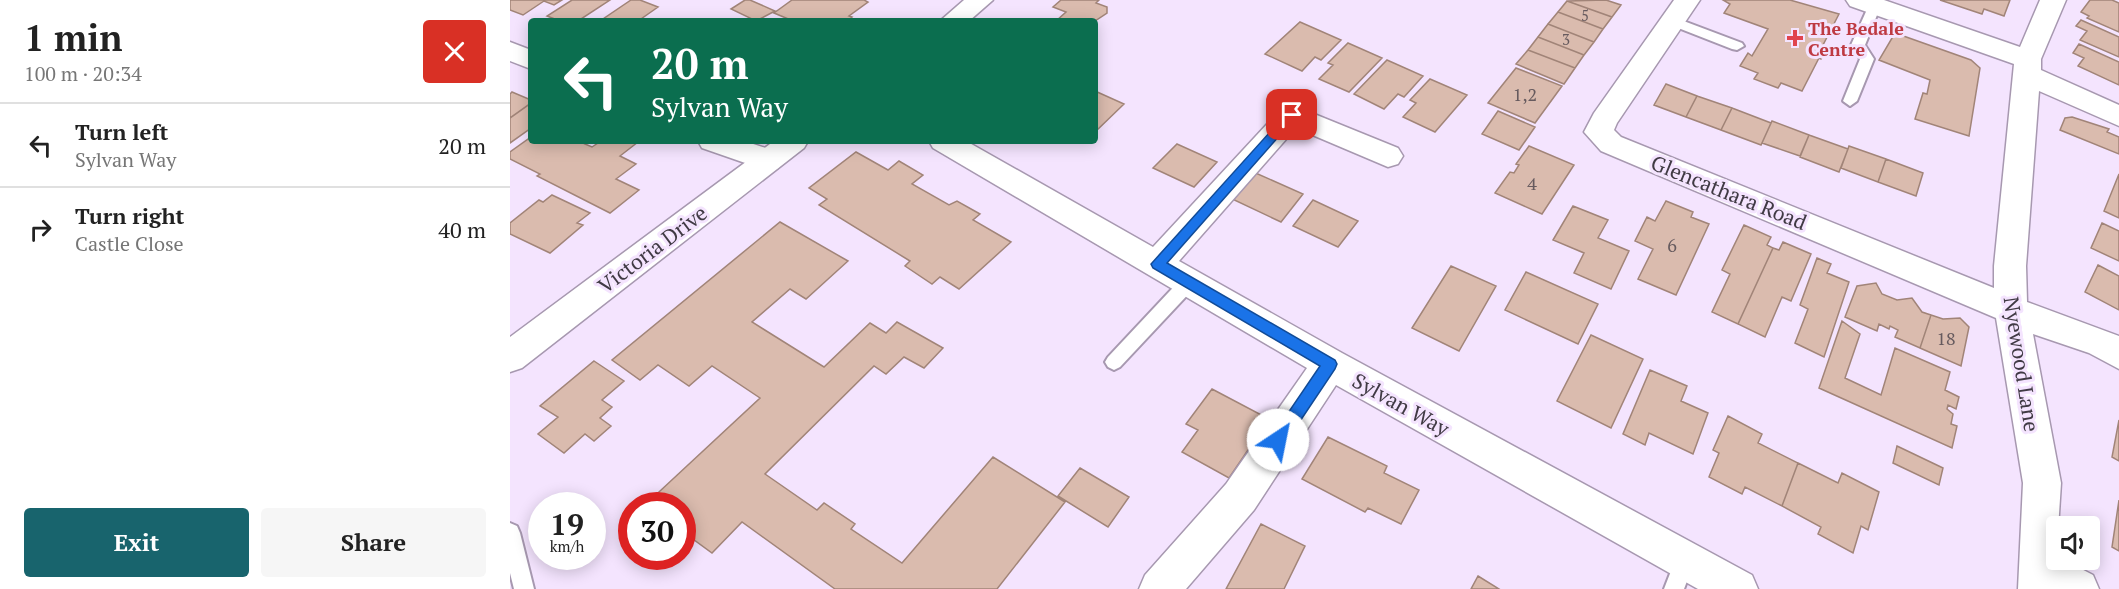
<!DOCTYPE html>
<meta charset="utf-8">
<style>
:root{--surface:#fff;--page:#f6f6f6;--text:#222;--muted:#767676;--line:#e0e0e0;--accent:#18646d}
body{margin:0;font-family:"PT Serif",serif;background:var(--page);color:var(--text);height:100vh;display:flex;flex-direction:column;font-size:22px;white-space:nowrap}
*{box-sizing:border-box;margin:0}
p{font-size:20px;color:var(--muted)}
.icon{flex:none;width:33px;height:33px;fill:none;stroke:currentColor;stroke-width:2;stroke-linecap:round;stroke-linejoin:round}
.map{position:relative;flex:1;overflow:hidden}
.panel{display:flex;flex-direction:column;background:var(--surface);width:510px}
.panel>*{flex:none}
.top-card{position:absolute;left:18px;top:18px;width:570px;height:126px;border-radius:6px;box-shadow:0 3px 15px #0003;background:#0b6e4f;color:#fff;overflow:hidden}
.buttons{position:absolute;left:1536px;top:516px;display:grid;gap:12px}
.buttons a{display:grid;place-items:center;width:54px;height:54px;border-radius:6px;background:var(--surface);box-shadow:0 3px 15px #0003;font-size:30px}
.speed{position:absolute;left:18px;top:492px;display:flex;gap:12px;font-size:30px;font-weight:700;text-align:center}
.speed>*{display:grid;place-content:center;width:78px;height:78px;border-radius:50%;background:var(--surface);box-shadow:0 3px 15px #0003;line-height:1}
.speed small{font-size:15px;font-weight:400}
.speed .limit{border:9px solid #d22;background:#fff;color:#111}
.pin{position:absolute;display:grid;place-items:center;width:51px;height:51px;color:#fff;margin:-26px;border-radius:12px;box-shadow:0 3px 9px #0006}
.me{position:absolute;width:66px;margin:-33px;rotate:34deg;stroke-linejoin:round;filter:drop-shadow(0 0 4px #0008)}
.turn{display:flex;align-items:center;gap:21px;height:126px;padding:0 24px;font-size:27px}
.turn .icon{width:78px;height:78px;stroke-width:2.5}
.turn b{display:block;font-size:42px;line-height:51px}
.round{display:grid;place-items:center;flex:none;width:63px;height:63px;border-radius:6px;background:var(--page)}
.head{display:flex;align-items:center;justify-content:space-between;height:102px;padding:0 24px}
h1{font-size:36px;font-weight:800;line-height:45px}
.primary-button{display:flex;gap:12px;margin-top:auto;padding:12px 24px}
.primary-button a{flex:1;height:69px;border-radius:6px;background:var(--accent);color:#fff;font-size:24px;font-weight:800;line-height:69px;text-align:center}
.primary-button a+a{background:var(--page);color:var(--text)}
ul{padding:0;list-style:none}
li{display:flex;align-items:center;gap:18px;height:84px;padding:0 24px;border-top:2px solid var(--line)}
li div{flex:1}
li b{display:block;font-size:22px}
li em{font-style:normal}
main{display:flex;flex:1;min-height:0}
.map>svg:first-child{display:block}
.building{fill:#dabbae;stroke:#a18478;stroke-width:1.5}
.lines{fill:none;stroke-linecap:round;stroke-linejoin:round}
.lane-casing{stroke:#a798b0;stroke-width:4}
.street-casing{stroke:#a798b0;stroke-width:3}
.secondary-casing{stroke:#a798b0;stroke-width:3}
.lane{fill:#fff;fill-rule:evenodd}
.street{fill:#fff;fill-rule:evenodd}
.secondary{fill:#fff;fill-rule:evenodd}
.route{fill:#1a73e8;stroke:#114b97;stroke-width:1.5}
.health-dot{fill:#e0444e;stroke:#f4e4fe;stroke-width:2}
.labels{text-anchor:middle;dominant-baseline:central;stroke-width:6;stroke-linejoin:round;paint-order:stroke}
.far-number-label{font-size:15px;fill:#665a5e}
.far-health-label{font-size:18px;font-weight:bold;fill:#be3a42;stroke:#f4e4fe;text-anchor:start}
.number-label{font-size:18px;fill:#665a5e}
.street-label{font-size:21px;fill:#403a44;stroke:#f4e4fe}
</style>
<main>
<section class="panel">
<div class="head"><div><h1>1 min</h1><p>100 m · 20:34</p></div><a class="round" style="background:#d93025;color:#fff"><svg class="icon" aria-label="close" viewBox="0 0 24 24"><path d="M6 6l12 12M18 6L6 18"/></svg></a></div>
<ul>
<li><svg class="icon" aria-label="left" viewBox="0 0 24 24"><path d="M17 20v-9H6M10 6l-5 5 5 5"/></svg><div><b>Turn left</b><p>Sylvan Way</p></div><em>20 m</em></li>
<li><svg class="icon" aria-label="right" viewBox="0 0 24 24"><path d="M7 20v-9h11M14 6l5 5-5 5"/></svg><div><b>Turn right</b><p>Castle Close</p></div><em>40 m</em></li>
</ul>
<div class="primary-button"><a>Exit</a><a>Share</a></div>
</section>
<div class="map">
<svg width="1609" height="589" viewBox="0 0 1609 589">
<rect width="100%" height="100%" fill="#f4e4fe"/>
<path class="building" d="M0,0H52L44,5L34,1L13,15L0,10Z
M62,0H100L68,21H50L37,16Z
M121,0H130L148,7L128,21H90Z
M235,0H240L265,11L246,21L221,9Z
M282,0H354L358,2L339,16L342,17L337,21H283L264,13Z
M551,0H589L586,3L597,7V13L585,21L567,19L564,21H546L556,12L543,7Z
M1096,0L1111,5L1102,17L1057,1Z
M1213,0H1280L1329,14L1312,47L1317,48L1311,59L1309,58L1292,91L1271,83L1268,88L1244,79L1248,73L1230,66L1238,53L1242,56L1258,29L1214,13L1220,4Z
M1430,0H1500L1494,16L1474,9L1472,14Z
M1580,0H1602L1609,3V32L1577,18L1579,16L1571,12Z
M1057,1L1102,17L1093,29L1048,12Z
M1048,12L1093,29L1084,42L1038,24Z
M1571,20L1609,37V57L1570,40L1577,31L1566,26Z
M790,22L831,40L811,60L805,57L792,71L755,54Z
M1038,24L1084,42L1074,55L1028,37Z
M1385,33L1461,60L1470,68L1459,136L1405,119L1413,93L1417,94L1420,80L1369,60Z
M1028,37L1074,55L1065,68L1018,50Z
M838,43L872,58L839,92L809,79L823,65L818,63Z
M1569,44L1609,62V85L1568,66L1574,58L1563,53Z
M1018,50L1065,68L1054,84L1006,64Z
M877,60L913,76L894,97L888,94L874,109L844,94Z
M1006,68L1052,86L1025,123L978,103Z
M920,79L957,95L925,132L893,117L906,103L900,100Z
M1156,84L1187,96L1176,117L1144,105Z
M585,91L614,104L585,132Z
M2,92L21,100V103L0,118V94Z
M1187,96L1222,108L1211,130L1176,117Z
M21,103V128L0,143V118Z
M1222,108L1261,123L1251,145L1211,130Z
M988,111L1025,127L1009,150L972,134Z
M1562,117L1599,129L1597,132L1609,137V154L1550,130L1555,118Z
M1262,121L1299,135L1290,156L1252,143Z
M1299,135L1338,149L1329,172L1290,157Z
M21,137V141H79L75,144L82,147L91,141L128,142L110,156L126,164L106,179L129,190L100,213L27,176L30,174L0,159V152Z
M667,144L707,162L684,187L643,168Z
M1019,146L1064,165L1032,214L985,193L1000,172L1004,173L1009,165L1006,164Z
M1339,146L1376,159L1368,182L1331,168Z
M346,152L378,170L389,161L413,175L402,184L439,205L447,201L470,214L463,220L501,242L449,289L430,277L422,284L395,266L400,261L309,205L317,199L299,188Z
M1376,159L1413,173L1406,196L1368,182Z
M741,171L793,194L771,222L718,197Z
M1609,174V218L1594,211Z
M42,195L80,213L67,223L73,225L40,253L0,234V223L29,200L33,202Z
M803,200L848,221L828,247L783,226Z
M1156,201L1183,212L1181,217L1199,224L1166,295L1128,279L1143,249L1125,241L1137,217L1145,221Z
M1063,206L1098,220L1088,238L1119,251L1101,289L1064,273L1074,253L1043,240Z
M270,222L338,261L296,299L280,289L242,322L314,367L360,323L376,333L387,322L433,348L414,368L394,357L376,374L364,366L255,474L307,510L314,503L345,524L341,529L392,563L483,457L555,502L487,589H325L232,522L202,553L172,531V506L136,504L250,398L202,366L179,386L148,365L130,380L102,360Z
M1592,223L1609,231V261L1581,248Z
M1234,225L1261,237L1257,245L1263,248L1228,324L1202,312L1220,274L1212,270Z
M1273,242L1301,254L1281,301L1272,297L1255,337L1228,324L1263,248L1269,250Z
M1307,258L1321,264L1317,273L1339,282L1314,357L1285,343L1298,309L1290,305Z
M1588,265L1609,276V310L1575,292Z
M941,266L986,286L949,351L902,328Z
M1016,272L1088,304L1068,344L995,310Z
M1366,283L1372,294L1387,300L1402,298L1412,312L1421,315L1410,348L1385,337L1388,330L1380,326L1379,329L1369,324L1367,331L1335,317L1347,286Z
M1421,315L1433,319L1450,318L1459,327L1451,366L1410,348Z
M1332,321L1350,334L1335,378L1371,395L1385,348L1440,372L1435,390L1449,397L1446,409L1438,405L1437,409L1443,414L1441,424L1447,426L1442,448L1309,388Z
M1081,335L1133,359L1101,428L1047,401Z
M84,361L114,381L92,400L102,407L90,418L101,426L84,441L75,434L54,453L28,434L48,417L30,406Z
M1140,370L1177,386L1171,401L1198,413L1183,454L1139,433L1135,445L1113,434Z
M702,389L759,419L719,478L672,452L688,430L676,424Z
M1218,416L1252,434L1248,443L1288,463L1272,506L1235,487L1232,494L1199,477L1209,453L1203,450Z
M1609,420V461L1602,457Z
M818,437L877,466L874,473L909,490L891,524L858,508L855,512L792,479Z
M1387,446L1433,468L1429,485L1383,463Z
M1288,463L1328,483L1332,473L1369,492L1358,530L1351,526L1343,553L1308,534L1311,527L1272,506Z
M570,468L619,497L598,527L548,496Z
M1609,500V551L1602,547Z
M751,524L795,546L774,589H716Z
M968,576L989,589H961Z"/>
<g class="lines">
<defs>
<path id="lane" d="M1365,1L1371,5L1355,45L1364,59L1347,101L1340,106L1333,101L1350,59L1341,45L1359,5Z
M1163,17L1232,43L1234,46L1227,50L1222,49L1158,24L1157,21Z
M679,275L685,277L687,282L685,287L610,367L604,370L598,367L595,362L598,357L673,277Z
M0,523L7,526L10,533L24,589H4L0,573Z
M1175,550L1182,553L1185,560L1174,589H1154L1168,553Z"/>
<path id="street" d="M1164,0H1190L1107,123L1104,130L1111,137L1484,288V266L1504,64L1340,6L1336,0H1374L1510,47L1530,0H1556L1531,59V70L1609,105V126L1529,91L1516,266L1517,302L1609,336V369L1579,353L1523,334L1551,483L1546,560H1554L1583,575L1589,589H1508L1513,483L1486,318L1091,151L1074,132L1084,113Z
M0,42L21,50V69L0,61Z
M782,105L888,148L893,156L888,164L878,167L786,128L669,261L832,353L1242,575L1248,589H1188L826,385L744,510L676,589H629L635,575L716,484L797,368L423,148L419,141H456L643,247L772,108Z
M188,141H234L268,152L273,160L268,168L258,171L192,148Z"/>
<path id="secondary" d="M454,0H483L459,21H430Z
M264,141H298L294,148L12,368L0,372V337Z"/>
</defs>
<use href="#lane" class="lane-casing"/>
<use href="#street" class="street-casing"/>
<use href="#secondary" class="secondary-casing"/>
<use href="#lane" class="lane"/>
<use href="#street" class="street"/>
<use href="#secondary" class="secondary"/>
</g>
<path class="route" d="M782,111L788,115L786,117L657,263L825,360L827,364L825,369L774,445L768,447L763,445L761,440L763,435L810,366L643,268L641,264L778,112Z"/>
<path class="health-dot" d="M1282 29h6v6h6v6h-6v6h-6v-6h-6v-6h6z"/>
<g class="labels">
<g class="far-number-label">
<text x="1075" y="15">5</text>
<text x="1056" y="39">3</text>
</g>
<g class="far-health-label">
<text x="1298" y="28">The Bedale<tspan x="1298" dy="21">Centre</tspan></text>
</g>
<g class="number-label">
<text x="1015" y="94">1,2</text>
<text x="1022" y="183">4</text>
<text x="1162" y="245">6</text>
<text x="1436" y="338">18</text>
</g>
<g class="street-label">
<text transform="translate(1219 192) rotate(22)">Glencathara Road</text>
<text transform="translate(142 249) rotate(-37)">Victoria Drive</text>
<text transform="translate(1512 364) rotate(81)">Nyewood Lane</text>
<text transform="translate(891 404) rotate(29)">Sylvan Way</text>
</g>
</g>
</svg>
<div class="buttons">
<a><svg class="icon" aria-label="sound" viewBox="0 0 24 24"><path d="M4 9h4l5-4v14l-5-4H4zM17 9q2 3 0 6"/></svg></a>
</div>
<div class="speed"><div>19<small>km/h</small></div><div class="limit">30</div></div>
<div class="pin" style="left:782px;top:115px;background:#d93025"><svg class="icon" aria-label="arrive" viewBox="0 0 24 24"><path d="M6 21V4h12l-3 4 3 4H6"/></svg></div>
<svg class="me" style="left:768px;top:440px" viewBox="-20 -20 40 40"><circle r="19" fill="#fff"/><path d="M0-13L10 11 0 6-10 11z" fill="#1a73e8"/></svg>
<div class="top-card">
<div class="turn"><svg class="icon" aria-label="left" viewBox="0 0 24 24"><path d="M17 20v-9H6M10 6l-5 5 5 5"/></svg><div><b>20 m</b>Sylvan Way</div></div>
</div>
</div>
</main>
